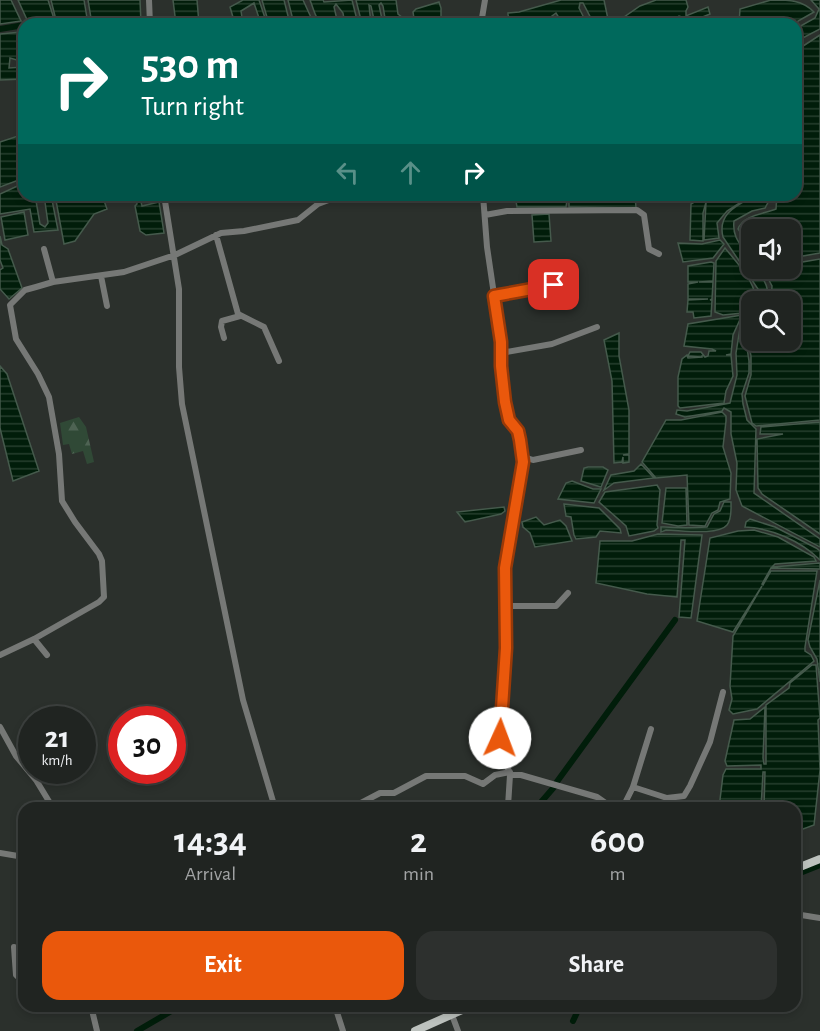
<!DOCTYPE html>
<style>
:root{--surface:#202421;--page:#2d302e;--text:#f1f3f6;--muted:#a2a4a5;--line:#3d413f;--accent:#ea580c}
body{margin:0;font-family:"Alegreya Sans",sans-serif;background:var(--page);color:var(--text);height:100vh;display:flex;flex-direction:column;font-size:22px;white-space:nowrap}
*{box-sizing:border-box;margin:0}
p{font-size:20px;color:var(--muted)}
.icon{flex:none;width:33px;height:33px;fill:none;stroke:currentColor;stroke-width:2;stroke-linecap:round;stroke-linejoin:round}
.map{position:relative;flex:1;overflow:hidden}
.panel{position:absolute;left:18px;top:802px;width:783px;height:210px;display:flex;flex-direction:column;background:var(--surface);border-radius:18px;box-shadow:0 3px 9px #0003,0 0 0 2px var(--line)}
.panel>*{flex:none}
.guide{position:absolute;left:18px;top:18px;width:784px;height:183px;border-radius:18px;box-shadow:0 3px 9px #0003,0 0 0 2px var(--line);background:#00695c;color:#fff;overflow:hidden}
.buttons{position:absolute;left:741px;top:219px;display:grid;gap:12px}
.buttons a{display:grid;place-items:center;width:60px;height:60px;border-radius:12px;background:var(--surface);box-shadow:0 3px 9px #0003,0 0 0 2px var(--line);font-size:30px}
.speed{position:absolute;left:18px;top:706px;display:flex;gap:12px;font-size:30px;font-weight:700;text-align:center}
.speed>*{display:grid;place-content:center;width:78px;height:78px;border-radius:50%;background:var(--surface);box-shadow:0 3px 9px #0003,0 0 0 2px var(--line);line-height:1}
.speed small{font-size:15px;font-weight:400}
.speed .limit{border:9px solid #d22;background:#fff;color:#111}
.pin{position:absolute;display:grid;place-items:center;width:51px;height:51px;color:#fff;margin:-26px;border-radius:12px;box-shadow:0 3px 9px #0006}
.me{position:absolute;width:66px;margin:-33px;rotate:2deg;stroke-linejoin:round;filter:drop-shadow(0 0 4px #0008)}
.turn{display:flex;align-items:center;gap:21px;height:126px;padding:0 24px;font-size:27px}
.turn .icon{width:78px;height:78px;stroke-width:2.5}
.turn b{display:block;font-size:42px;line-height:51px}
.lanes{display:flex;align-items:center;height:57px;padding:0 24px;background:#0003;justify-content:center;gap:30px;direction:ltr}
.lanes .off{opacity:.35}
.eta{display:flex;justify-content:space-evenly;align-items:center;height:102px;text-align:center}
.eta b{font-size:36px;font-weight:600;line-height:42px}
.button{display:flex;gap:12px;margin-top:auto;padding:12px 24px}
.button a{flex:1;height:69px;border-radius:18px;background:var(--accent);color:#fff;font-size:24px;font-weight:600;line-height:69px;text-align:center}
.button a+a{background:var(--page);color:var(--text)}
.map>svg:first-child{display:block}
.forest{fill:url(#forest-firs)}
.water{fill:url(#water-rules);stroke:#455a4c;stroke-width:1.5}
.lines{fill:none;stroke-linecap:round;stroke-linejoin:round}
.canal{stroke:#011d0a;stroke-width:6}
.minor{stroke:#767876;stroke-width:6}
.major{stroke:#bdc2be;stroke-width:8}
.route-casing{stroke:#983908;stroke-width:15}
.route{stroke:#ea580c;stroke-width:10}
</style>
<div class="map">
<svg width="820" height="1031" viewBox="0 0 820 1031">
<defs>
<pattern id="forest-firs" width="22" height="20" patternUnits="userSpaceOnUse" patternTransform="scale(1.5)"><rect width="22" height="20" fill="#304936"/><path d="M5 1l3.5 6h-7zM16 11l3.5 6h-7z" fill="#4e6353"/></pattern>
<pattern id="water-rules" width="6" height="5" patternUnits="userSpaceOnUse" patternTransform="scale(1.5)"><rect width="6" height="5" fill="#011d0a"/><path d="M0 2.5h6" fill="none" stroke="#263e2e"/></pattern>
</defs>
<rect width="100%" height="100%" fill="#2b302c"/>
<path class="forest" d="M79,417L86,427L94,462L87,464L83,451L72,454L69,444L63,445L60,423Z"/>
<path class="water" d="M0,0H11L21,21L0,24Z
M18,0H48L55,22L53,24H29Z
M51,0H84L88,24H57Z
M88,0H140L141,24H130L129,20L111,22V24H92Z
M173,0H197L199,24H176Z
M243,0H259L267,24H261L254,3L241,11L243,24H235L230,7Z
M262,0H284L290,24H269Z
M288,0H303L314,24H294Z
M310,0H323L324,2L352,0L358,24H345L343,13L336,4L334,7L338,24C314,24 318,20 310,0Z
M356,0H396L398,14L403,18L405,24H386L383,6L381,3L379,5L383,24H375L371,6L369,5L371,24H362Z
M561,0H604L609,24H594L583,3H580L579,8L587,24H563L556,13L552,16L556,24H526L510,19L508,15V13L519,12Z
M656,0H686L688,7L686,11V16L708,7L710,14L685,24H675L681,20L682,17L679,16L666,24H614L640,6Z
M771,0C790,0 802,0 814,12L793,24H739L740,9Z
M811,0H820V29L797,41V28L815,18L819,9Z
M439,2L441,8V24H415L413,12L416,9Z
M21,32L24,37V62L10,58L9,68L24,67V79L0,80V34Z
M820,35V253L791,258L790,230H752L751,248L738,229C743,215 764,214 776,209L777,195H796L797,50Z
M24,134V178L0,187V142Z
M24,183V195H35L40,224L45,227L48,223L44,195H51L58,230L34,232L30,209L0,214V194Z
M55,195H62L63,198L73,195H102L107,209L94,214L75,241L64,244Z
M136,195H147L148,198L141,202L142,206L159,202L164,233L146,235L140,231L135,206L137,204Z
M515,195H549V199H555L556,195H563V200H567L566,207H517Z
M569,195H635L636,208L571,207H569Z
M706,195H708L703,213V241L690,240L691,204Z
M711,195H752L727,211L717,223L719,238L704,240L706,203Z
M756,195H772L765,208L752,211L734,221C731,245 752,250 752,268L757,269C764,280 770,288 767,301H757L759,294L758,289L723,237C717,213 738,205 756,195Z
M24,212L28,235L5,240L1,217Z
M549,214L551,241L534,242L532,215Z
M0,236L2,245L8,249L22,288L9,299L0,289V270L3,268L0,260Z
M720,240L724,244L713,258L683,262L678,243L702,244Z
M725,248C737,263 752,278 756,297L743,313L723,315L715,312L716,261Z
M820,259V420L756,426L752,423L745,396L751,375V356L748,341L751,329L752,340H790V302L771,301L772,286L763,269L790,268L791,264Z
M711,262L714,263L713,281L699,282H713L712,299L710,300H712L711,316L694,318L693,312H687L688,300L708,299H688V284L698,282H688V266Z
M751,310V325L745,335L749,361V373L742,394L743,404L747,420L756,429L754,493L820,539V547L742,506L736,490L737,463L731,434V412L724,408L722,411L685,417L676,414L677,410L687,411L730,403L737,375L736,353L740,328Z
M742,315L733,335L731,354L726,355H731L733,376L726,391L724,403L680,408L678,406V377L682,359L687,355L688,358L702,357V356L701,357L688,356L690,352H701L705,357L708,356L709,351H716L712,349L684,346L688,324Z
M619,333V356L629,410V454L623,455H629V462L623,463V457L622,462L614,463L612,381L604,340Z
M0,366L7,374L39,471L13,481L0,428Z
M722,412L726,416V421L723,447L731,473L730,499L720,502L718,510L712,513L705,526L689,525L687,475L656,478L642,462L666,420H681Z
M820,422V534L762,494L758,488L757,439L783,434H760L761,427Z
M641,464L654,478L614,483L604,490L611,475L634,471Z
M588,467H603L608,470L601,487L581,481L584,468Z
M572,481L593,489H601L594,503L558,499L566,483Z
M657,485L660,490L657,525L658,528L654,531L629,536L626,526L599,502L605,492Z
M666,488H686L687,525L678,526L662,523Z
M724,502H731C731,509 732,519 727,525C718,536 680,530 666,530L661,532V527H664C679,528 692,528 707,527L714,514L720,511Z
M564,504L599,508L620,529L621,533L600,531L596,537L576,539L574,535L571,517L566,516Z
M504,507L505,511L501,514L465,522L457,512Z
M536,517L544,525L560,520L566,526L572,541L535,547L530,533L523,527L522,522Z
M750,519L775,527L816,548L820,551V560C801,541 771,528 745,527L746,522Z
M754,530L778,537L814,557L816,561L775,564L772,567L820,563V569L771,568L762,584L763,585L771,571H817L805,647V651L811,655L814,661L757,709L733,714L729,710L732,699L730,686L733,636L762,586L733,632L697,621L710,538L738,531Z
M658,534L702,535L691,618L679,617L685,540H681L677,597L647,594L596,583L600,541H632Z
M820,580V682L817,659L810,647L808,640Z
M812,665H816L820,718L818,720L820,770L814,825L795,832V808H764L765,772H763L761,808H719L723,775L726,769H761V765L727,766L725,761L734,720L750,719L765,707L763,758L764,764H766V705L789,688L790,683Z"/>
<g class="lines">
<path class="canal" d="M0,29L24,25
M556,783L675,620
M536,808L555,786
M795,875L820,865
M573,1021L580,1006
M137,1031L180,1006"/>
<path class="minor" d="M149,0L150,24
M481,24L485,0
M164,195L179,289V367L182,404L243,700L275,808
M483,195L487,247L501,342V366L505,402L509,420L518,431L521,440L523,462L505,568L506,648L499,738L510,775H521L597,797L607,804V808
M485,215L507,211L637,210L644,215L649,249L659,254
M216,235L238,314L264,327L279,361
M44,249L53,282
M101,276L107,306
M494,296L554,285
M224,338L221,327L222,321L240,316
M501,353L552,344L597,327
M523,462L527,458L533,460L581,450
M505,606H556L568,593
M34,639L47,655
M0,655L34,639L99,602L104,597L102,561L99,554L75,522L62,501L59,454L49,397L38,374L16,339L10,305L25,290L36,287L53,282L124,272L175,255L221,233L244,231L298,220L318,204L342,195
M0,727L16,756L36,780L53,808
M633,787L651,729
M359,804L380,793H394L426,776H465L483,784L495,775L510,772
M607,804L623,807L633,787L667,798L684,796L690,786L710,742L723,692
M508,806L510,775
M0,853L24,857
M795,914L820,918
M14,947L16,975L21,980H24
M91,1006L97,1031
M335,1006L343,1031
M452,1015L458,1031"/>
<path class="major" d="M795,869L820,859
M415,1031L471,1006"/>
</g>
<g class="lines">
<defs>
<path id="route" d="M500,738L506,648L505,568L523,462L520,440L518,431L509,420L505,402L501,366V342L494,296L554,285"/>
</defs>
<use href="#route" class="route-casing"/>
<use href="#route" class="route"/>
</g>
</svg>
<div class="buttons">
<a><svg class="icon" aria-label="sound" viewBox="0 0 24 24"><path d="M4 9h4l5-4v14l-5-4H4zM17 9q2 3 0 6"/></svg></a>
<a><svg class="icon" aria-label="search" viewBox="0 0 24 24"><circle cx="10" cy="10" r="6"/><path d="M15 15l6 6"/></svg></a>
</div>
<div class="speed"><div>21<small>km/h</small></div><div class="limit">30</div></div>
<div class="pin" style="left:554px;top:285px;background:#d93025"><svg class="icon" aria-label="arrive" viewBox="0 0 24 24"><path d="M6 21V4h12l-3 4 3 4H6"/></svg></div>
<svg class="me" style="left:500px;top:738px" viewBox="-20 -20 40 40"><circle r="19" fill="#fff"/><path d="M0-13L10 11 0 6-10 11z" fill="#ea580c"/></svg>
<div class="guide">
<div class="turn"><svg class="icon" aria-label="right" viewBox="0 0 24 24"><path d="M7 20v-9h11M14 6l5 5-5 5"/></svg><div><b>530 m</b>Turn right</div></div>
<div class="lanes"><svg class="icon off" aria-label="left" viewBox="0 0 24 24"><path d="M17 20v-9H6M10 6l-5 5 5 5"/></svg><svg class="icon off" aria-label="ahead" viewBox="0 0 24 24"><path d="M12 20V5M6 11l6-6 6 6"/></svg><svg class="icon" aria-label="right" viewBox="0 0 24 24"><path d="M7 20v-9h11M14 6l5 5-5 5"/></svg></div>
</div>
<section class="panel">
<div class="eta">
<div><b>14:34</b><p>Arrival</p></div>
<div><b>2</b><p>min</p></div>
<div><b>600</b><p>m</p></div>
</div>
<div class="button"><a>Exit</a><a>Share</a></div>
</section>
</div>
